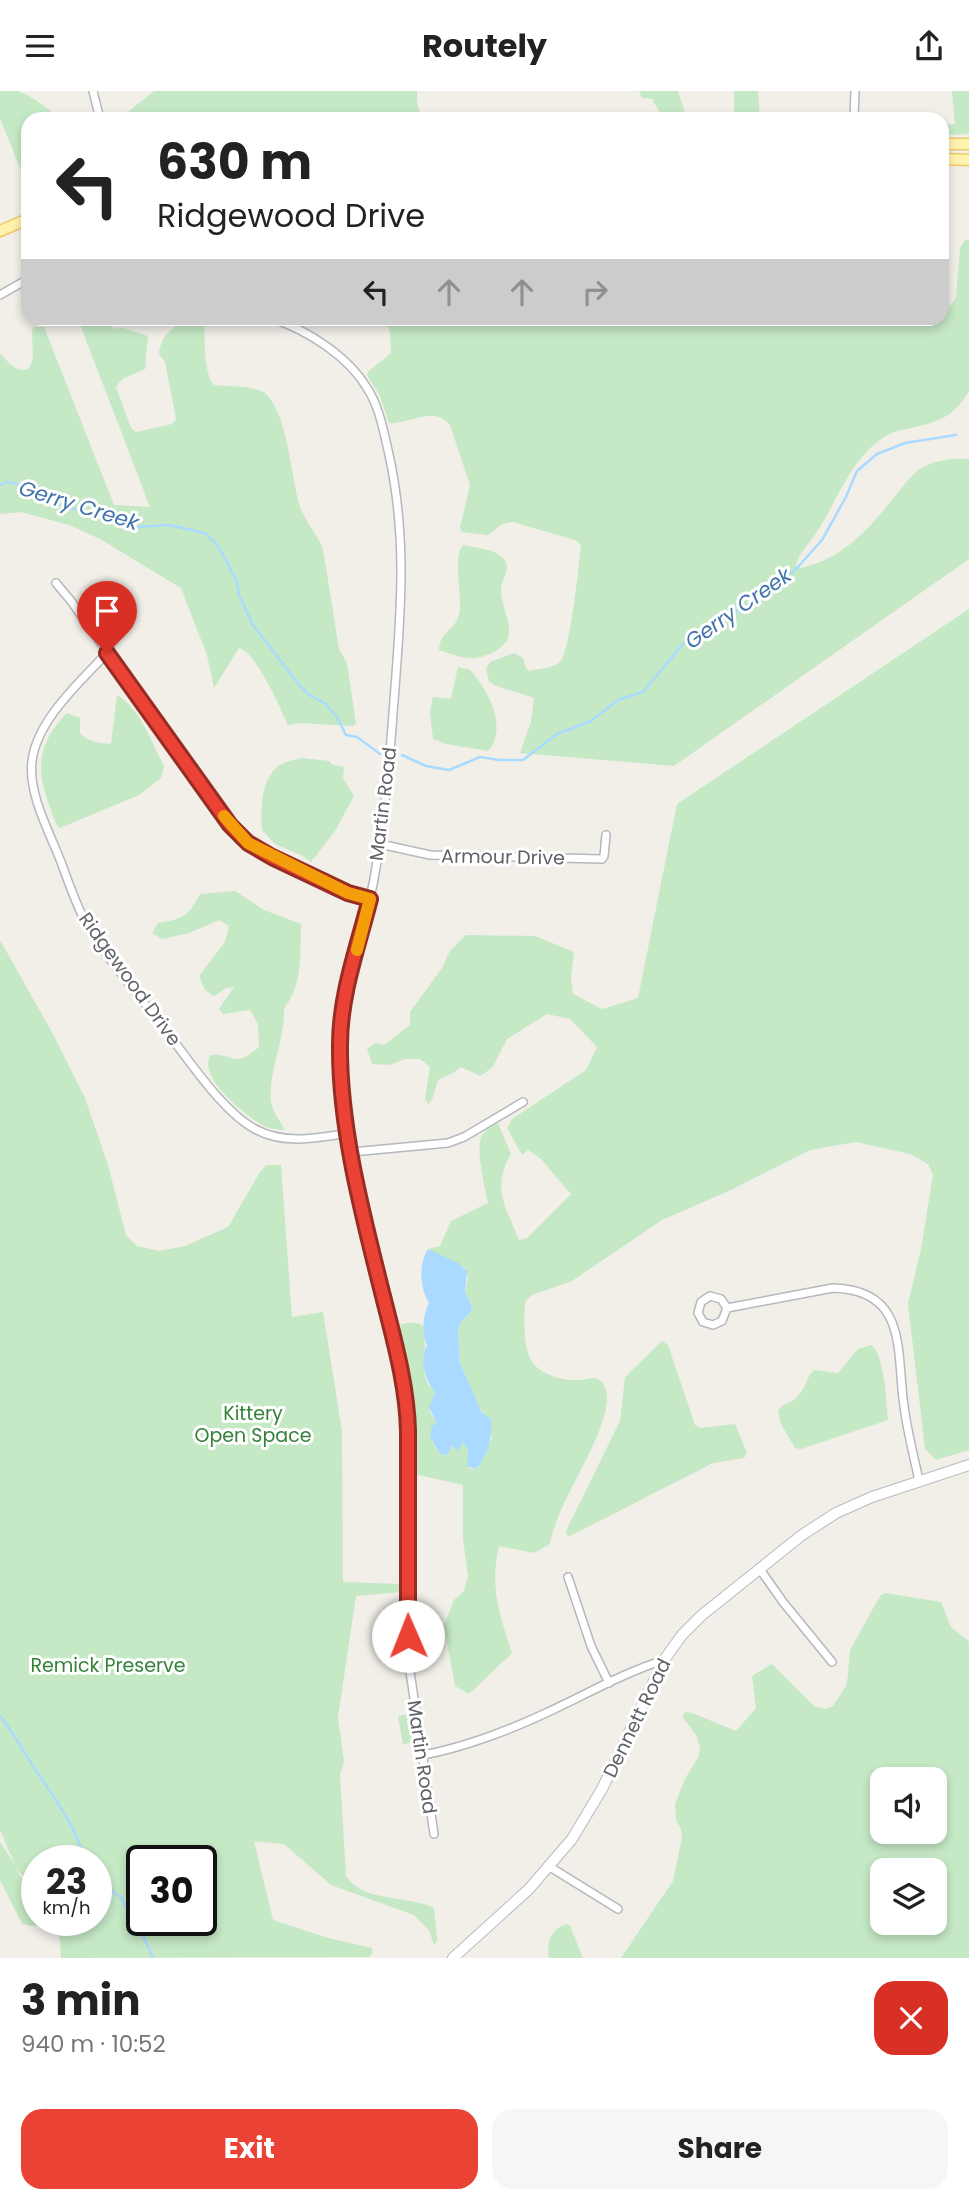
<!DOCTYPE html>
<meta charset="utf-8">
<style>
:root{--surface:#fff;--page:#f6f6f6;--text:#222;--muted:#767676;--accent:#ea4335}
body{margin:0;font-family:Poppins,sans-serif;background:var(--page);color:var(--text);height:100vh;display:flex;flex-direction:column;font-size:26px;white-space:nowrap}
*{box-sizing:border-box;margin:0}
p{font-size:23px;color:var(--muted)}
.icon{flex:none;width:38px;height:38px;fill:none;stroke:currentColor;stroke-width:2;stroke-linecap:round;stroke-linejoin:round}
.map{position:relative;height:1867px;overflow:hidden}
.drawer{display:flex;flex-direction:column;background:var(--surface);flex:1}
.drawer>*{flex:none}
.banner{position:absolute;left:21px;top:21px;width:928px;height:214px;border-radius:21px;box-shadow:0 4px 10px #0003;background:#fff;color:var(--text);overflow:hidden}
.tools{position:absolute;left:870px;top:1676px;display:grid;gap:14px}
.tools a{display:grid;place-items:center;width:77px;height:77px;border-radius:14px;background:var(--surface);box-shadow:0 4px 10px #0003;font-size:35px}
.speed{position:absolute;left:21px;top:1754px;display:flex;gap:14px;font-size:35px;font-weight:700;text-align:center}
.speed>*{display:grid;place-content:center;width:91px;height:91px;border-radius:50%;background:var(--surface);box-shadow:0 4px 10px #0003;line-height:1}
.speed small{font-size:18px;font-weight:400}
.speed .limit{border:4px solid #111;border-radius:10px;background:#fff;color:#111}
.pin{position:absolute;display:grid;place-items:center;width:60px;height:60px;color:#fff;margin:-72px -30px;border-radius:50% 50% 50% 0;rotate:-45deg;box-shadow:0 0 7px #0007}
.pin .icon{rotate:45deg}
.me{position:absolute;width:77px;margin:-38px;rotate:359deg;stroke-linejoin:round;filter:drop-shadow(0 0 5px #0008)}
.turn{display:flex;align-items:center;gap:24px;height:147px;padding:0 21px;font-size:32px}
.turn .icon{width:91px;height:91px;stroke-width:2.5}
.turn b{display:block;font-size:49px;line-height:60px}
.lanes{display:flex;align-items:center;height:66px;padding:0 21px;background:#0003;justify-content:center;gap:35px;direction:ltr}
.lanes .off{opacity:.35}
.round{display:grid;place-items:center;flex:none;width:74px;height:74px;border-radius:21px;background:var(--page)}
.overview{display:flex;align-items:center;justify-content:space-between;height:119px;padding:0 21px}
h1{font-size:42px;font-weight:700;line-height:52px}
.action{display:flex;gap:14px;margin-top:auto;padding:14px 21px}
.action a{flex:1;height:80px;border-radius:21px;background:var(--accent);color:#fff;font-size:28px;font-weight:700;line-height:80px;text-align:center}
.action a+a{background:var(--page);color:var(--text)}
header{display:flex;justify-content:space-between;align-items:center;height:91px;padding:0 21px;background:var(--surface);font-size:32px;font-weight:700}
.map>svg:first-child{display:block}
.green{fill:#c5e8c5;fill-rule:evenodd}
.water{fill:#aadaff}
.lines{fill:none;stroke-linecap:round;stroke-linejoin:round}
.stream{stroke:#aadaff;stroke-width:2.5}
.street-casing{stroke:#b5b8bc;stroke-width:10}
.secondary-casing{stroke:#b6babf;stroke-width:12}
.primary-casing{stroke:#f2c960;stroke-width:13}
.street{stroke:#fff;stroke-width:7}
.secondary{stroke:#fff;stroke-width:10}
.primary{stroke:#fff2af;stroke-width:10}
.route-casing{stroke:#982c22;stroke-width:18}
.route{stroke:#ea4335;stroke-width:12}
.slow{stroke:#f59e0b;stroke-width:12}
.labels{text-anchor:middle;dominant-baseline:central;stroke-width:6;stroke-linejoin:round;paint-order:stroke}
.street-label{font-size:19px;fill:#5f6368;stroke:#fff}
.park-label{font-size:19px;fill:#348238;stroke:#fff}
.water-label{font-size:21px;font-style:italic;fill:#4174aa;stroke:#fff}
</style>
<header><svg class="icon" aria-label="menu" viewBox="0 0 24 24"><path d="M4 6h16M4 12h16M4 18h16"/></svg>Routely<svg class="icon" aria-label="share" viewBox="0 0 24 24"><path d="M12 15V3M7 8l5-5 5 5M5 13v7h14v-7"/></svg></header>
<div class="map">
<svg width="969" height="1867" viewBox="0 0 969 1867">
<rect width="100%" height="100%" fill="#f1efe8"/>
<path class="green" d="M0,0C5,0 12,0 17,0C27,2 53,20 59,28H28V97L0,27Z
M154,0H417V12L422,28H168L166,23L163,22L140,28H124V24Z
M639,0H678L687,28H664L652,8L642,7Z
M734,0H758L760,28H734Z
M952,0H969V43L942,44V34L955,33Z
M965,149H969V300C952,328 939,330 908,338C901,339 894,340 888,344C851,364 838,410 816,442C809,453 799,462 796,474L800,477C843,469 870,436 896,404C904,395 911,383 922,377C935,369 954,367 969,368V468L674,675L520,662L531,631L534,607L494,594L489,590L486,578L490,571L514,562L523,567L526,577L529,580C538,578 555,577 561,570C570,559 579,474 581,454L575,449L513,431L502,433L488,444L462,441L460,437L470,394L450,334C434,314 408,334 389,332L380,305L367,284L369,280L391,262L390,241L385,228H408L423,231L429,228H942V217L951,214L956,207L960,157Z
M78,228H106L114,238L123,237L148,245L145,278L122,288L116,296L131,337L136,341L172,333L176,328L165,271L159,263C161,239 183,227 204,228C205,244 203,283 214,294C228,296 256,294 266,303C288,324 291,387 300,416C306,432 317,443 323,458L339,558L347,572L356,632L353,635L300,632L288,634C280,617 257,562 239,557L214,597L207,564L181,497L100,448L69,434L21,421L0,423V263C9,271 17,284 29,277L33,268L32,240L33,236H44L114,414L150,416Z
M463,454C476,457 496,458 504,468C512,479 501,488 501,499C501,514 510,528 509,542C509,556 488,565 476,567C465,569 449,562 439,559C440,537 459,541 460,516C461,500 453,465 463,454Z
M969,518V1359L936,1369L925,1358L908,1213L921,1158L933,1084L928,1073L910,1063L856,1051L810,1059L731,1099L662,1129L572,1190L532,1204L525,1211C524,1229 523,1253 531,1269C539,1284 564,1290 579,1289C584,1289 590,1287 595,1287C603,1289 606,1297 607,1303C609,1345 558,1406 550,1453L534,1462L499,1455C489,1495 500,1526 512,1562L469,1603L455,1595L444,1534L454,1509L464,1500L468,1485L463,1447V1394L414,1383C415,1355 415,1327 411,1299C408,1277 398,1255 401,1233C411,1232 419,1229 425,1238L423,1241C428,1257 420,1278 428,1293C430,1296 433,1298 435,1301L429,1320L437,1332L431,1349L440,1363L448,1364L451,1354L457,1360L464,1351L468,1360L469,1377L477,1378L492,1346L486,1327L476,1310L460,1272L458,1238L461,1231L471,1221L472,1215L465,1201L468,1186L465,1177L428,1158L440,1155L451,1130L488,1112C485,1096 476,1062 481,1047C483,1040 491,1036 498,1032L511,1063C491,1097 506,1116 519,1149L527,1147L571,1103L541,1068L528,1059L522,1064L507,1037L512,1028L586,979L597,956L570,928L547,923L507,948L492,977L480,985L461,976L453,982L438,989L432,1009L428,1013L425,1008L430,976L420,968H405L389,974L372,973L367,958L375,952L384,954L410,934V921L442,877L450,860L466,844L535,845L574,861L571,886L573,903L602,918L638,907L677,713Z
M458,576L470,579C487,597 509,637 488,660L446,653L433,648L430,621L433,606L451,608Z
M117,604C140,617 152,652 164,675L161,687L139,704L60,737L57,735C39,689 29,661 67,622L80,627V642C88,651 99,652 111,653Z
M302,667L329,670L331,673L344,676L343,687L354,705L335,740L311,771L301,764L275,753L262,739C261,720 260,693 275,678C282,671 294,669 302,667Z
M235,800L264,819L301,833C300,861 303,895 284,917C285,950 268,980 271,1010C272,1020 280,1030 285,1039C280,1039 274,1038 269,1037C250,1030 195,985 211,964C236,962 233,979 259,956L258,933L250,919L223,923L219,918L234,896L226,897L214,905L205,899L199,885L225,851L229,835L219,829L189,842L162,848L152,842L158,832C183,828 188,826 200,803Z
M0,849L54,945L85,1007L108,1074L126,1144L137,1155L159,1160L185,1155L228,1136L260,1081L266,1074H281L292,1226L323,1221L342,1340L343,1491L401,1493V1501L356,1505L338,1626L344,1670L340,1684L346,1785C363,1812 408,1804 434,1817L437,1850L434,1854L429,1839L414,1824L331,1794L284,1753L254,1750L273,1829L328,1847L372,1857L373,1862L369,1866L61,1867L60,1850L55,1829H96V1769H37V1799L16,1778L37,1814V1829H49L34,1835L22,1833L0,1789V1751L15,1774L0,1739ZM142,1769H201V1829H142Z
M662,1250L668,1254L695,1334L700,1337L735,1333L747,1362L744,1367L713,1372L568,1446L566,1440L620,1330L625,1286Z
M871,1254C885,1264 886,1311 888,1329L801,1358L795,1357L781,1333L778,1319C784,1312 793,1312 798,1305C806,1297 806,1286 814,1279L838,1282L858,1258Z
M885,1502L941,1511L951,1536L969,1551V1867H621L673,1790L682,1746L681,1738L676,1729L675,1713L685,1688L699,1665L700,1657L696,1644L682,1625L686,1621L692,1622L736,1640L756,1617L752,1585L772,1573L814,1615L825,1618L833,1615L847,1593L850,1559L880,1505ZM882,1689H934V1741H882ZM882,1780H934V1832H882Z
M410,1623L415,1651L403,1653L398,1625Z
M567,1833L570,1835L583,1867H549C546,1852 551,1837 567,1833Z"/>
<path class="water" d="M428,1158L458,1172L467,1180L465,1201L472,1215L471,1221L461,1231L458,1238L460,1272L482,1322L491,1328C493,1345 488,1365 476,1378L467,1375L468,1360L464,1351L457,1360L451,1354L448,1364L440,1363L430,1346L432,1335L437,1332L429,1317L435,1301C425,1288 419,1270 427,1254C421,1242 423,1224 429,1212C420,1197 418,1173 428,1158Z"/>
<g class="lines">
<path class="stream" d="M0,394L7,391L18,393L64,415L137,436L169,434L204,442L215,451L222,462L237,491L239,504L253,534L300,595L311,605L326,613L337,626L346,644L357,646L380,663
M402,664L426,675L449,679L480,666L499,669H523L557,643L591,630L618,609L643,601L689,546L749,514L796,478L822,449L846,406L857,380L877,363L905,352L956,344
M0,1625C13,1641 22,1658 33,1675C54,1707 74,1732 85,1769
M96,1788L120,1806L141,1840L153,1867"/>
<defs>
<path id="street" d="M93,0L100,28
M854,28L855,0
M0,204L28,188
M274,228C308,240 348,265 367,297C379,315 383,338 388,359C410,455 399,539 392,636C388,687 383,738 374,788C363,846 338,903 340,962C342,1043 363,1123 382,1201C393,1247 407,1293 408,1340V1567L434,1743
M56,492L71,510L230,734L248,752L272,766L348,802L370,808
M107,562C80,591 37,629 32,670C28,703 49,740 61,771C68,790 75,811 85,830C105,866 135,899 160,932C185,963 221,1020 255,1038C284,1054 318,1047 348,1042
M380,753L430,764L602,768L604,765L606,744
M352,1061L448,1052L464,1046L523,1011
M727,1217L722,1230L713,1234L703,1231L698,1222L701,1211L710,1205L721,1208L727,1217L833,1197C909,1199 896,1262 904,1315C907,1340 914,1365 919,1390
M759,1477L783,1511L832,1571
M568,1486L591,1555L609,1592
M423,1664C462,1657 510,1639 546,1622C585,1604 623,1582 664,1569
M550,1776L618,1818"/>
<path id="secondary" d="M453,1867L529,1798L572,1748L602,1698L664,1569L682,1544L702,1524L802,1444L836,1422L872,1406L969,1374"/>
<path id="primary" d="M942,53H969
M942,68L969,69
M0,140L28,128"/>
</defs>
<use href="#street" class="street-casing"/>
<use href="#secondary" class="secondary-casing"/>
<use href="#primary" class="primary-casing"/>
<use href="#street" class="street"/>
<use href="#secondary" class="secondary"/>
<use href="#primary" class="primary"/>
</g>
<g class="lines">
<defs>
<path id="route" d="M107,562L230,734L248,752L272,766L348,802L370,808C358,855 340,904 340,953C339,1036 363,1125 383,1205C394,1249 407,1294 408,1340V1545"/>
</defs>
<use href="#route" class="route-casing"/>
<use href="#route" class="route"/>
<path class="slow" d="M224,725L248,752L348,802L370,808L357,859"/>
</g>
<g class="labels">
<g class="street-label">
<text transform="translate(383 713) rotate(-83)">Martin Road</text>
<text transform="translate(503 766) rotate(1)">Armour Drive</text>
<text transform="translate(130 888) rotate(54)">Ridgewood Drive</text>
<text transform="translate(637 1627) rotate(-64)">Dennett Road</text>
<text transform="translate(422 1666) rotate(82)">Martin Road</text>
</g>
<g class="park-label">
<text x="253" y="1322">Kittery<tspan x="253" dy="22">Open Space</tspan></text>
<text x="108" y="1574">Remick Preserve</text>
</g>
<g class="water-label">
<text transform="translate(79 414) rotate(17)">Gerry Creek</text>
<text transform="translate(738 517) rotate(-35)">Gerry Creek</text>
</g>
</g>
</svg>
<div class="tools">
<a><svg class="icon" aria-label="sound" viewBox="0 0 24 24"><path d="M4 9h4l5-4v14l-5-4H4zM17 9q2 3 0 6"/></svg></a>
<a><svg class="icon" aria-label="layers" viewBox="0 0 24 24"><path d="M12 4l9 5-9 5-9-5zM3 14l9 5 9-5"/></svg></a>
</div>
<div class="speed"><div>23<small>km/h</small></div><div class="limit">30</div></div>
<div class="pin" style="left:107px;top:562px;background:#d93025"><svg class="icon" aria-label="arrive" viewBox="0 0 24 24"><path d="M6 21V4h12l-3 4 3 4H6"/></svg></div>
<svg class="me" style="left:408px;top:1545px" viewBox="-20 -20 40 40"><circle r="19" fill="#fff"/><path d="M0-13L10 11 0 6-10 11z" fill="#ea4335"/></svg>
<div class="banner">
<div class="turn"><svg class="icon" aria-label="left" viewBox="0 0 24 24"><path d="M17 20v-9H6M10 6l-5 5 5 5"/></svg><div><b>630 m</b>Ridgewood Drive</div></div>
<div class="lanes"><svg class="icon" aria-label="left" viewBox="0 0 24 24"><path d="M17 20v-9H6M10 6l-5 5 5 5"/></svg><svg class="icon off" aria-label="ahead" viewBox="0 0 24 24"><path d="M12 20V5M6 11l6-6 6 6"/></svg><svg class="icon off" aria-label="ahead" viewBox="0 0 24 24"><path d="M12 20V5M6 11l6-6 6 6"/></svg><svg class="icon off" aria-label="right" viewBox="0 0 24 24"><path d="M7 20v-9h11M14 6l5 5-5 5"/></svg></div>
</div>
</div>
<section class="drawer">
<div class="overview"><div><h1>3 min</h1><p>940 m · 10:52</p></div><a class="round" style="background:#d93025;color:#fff"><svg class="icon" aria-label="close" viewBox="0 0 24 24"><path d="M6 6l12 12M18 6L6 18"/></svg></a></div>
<div class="action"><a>Exit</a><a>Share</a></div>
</section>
